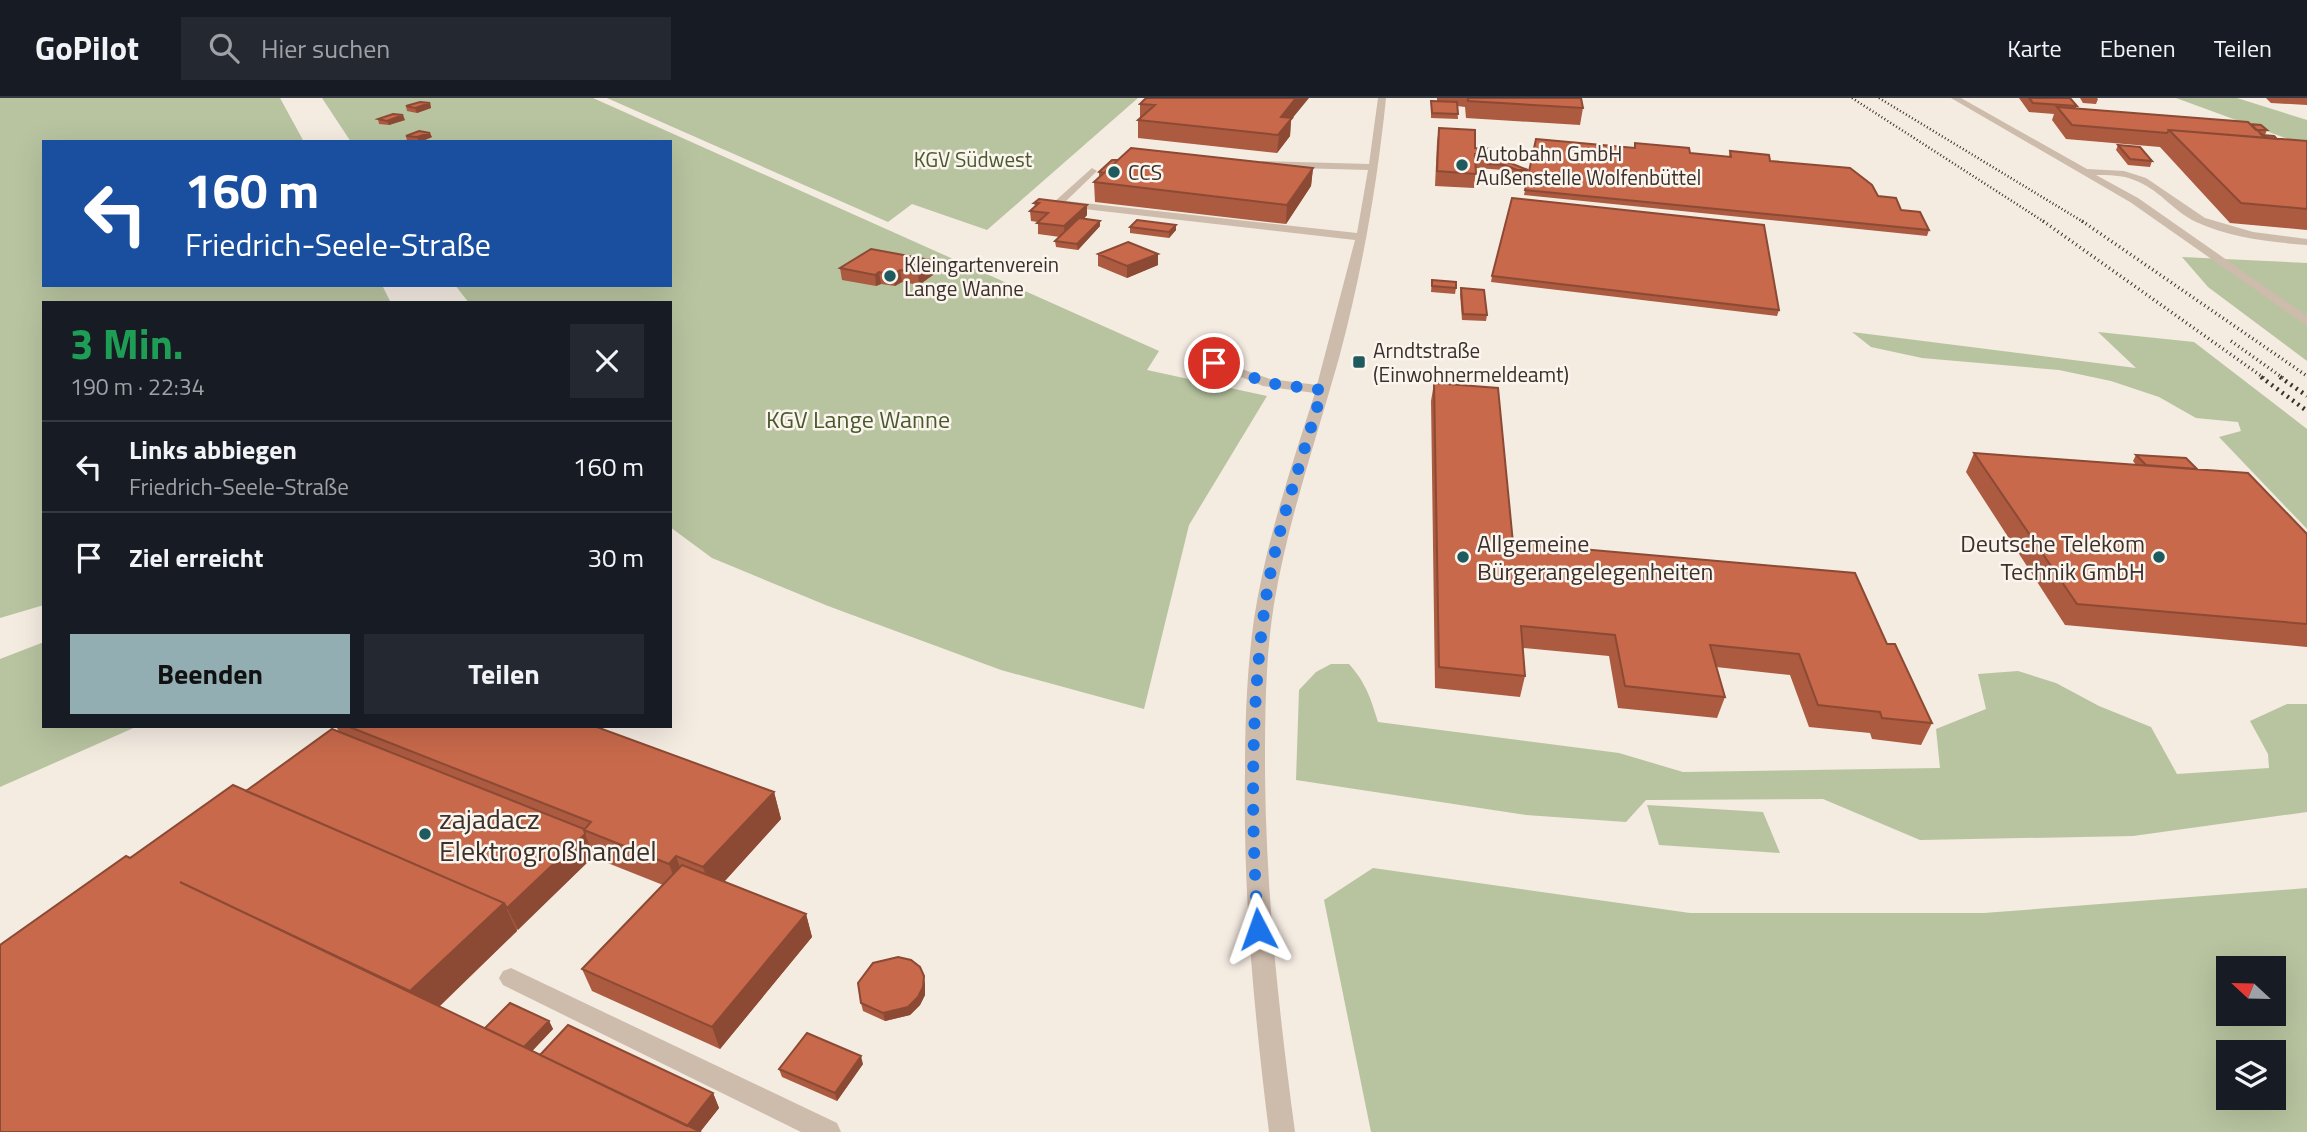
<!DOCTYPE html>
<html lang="de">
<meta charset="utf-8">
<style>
:root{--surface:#171b24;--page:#242831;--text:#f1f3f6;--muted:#9ea1a6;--line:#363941;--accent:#92aeb2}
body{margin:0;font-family:"Titillium Web",sans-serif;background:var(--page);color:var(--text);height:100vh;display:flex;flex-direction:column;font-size:26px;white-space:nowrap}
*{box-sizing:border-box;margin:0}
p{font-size:23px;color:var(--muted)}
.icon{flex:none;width:38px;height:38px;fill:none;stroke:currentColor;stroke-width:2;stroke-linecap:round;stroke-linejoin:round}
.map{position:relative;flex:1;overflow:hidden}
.sheet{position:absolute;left:42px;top:203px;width:630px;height:427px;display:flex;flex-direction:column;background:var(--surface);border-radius:0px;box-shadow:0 7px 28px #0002}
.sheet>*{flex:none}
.top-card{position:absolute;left:42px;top:42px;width:630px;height:147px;border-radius:0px;box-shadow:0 7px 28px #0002;background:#1a4fa0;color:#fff;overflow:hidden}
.needle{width:46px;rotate:292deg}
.tools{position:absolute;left:2216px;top:858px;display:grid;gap:14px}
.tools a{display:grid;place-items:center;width:70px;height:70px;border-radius:0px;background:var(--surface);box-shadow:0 7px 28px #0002;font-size:35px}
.pin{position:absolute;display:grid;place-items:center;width:60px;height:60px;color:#fff;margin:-30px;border:4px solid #fff;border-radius:50%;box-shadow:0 2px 7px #0007}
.me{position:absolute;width:77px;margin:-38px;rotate:356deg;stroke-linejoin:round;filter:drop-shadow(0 0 5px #0008)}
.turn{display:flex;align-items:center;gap:24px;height:147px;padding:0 28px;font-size:32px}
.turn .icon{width:91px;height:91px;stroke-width:2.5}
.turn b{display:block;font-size:49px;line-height:60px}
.round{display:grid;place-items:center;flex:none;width:74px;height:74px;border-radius:0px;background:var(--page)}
.head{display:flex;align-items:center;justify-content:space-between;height:119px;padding:0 28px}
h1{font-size:42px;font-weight:700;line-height:52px;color:#1e9e55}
.cta{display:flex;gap:14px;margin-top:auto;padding:14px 28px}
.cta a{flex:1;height:80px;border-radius:0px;background:var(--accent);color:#111;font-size:28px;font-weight:700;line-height:80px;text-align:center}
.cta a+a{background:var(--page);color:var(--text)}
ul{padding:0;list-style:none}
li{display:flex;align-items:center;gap:21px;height:91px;padding:0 28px;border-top:2px solid var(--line)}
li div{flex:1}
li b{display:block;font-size:26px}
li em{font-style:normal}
header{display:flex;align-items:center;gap:42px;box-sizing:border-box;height:98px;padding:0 35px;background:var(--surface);border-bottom:2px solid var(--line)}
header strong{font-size:33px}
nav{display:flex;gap:38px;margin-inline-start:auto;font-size:24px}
.search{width:490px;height:63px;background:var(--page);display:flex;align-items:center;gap:18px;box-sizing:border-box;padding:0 24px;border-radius:0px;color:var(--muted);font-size:26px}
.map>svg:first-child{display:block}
.green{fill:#b8c4a0;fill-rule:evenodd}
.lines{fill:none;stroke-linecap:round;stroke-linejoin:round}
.minor{fill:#cdbbac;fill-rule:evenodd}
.rail-far2{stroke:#3b302b;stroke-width:2.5;stroke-dasharray:1 2.5;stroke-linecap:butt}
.rail-far1{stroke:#3b302b;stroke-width:3.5;stroke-dasharray:1 3.5;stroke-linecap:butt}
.rail{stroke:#3b302b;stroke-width:4.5;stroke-dasharray:2 4.5;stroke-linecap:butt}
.wall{fill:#ac5a40}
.shaded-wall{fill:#8c4a34}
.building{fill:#c8694b;stroke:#8c4a34;stroke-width:2}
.route{stroke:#1a73e8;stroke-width:12;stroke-dasharray:0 21.6}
.poi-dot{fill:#1f5a5e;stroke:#fbf5ee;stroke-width:2.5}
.labels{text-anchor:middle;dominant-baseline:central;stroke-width:5;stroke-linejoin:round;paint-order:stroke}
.far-poi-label{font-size:21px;fill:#3b302b;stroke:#fbf5ee;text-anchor:start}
.far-park-label{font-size:21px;fill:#4a5a2e;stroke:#fbf5ee}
.park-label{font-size:24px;fill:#4a5a2e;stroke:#fbf5ee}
.poi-label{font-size:24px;fill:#3b302b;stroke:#fbf5ee;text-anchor:start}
.near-poi-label{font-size:28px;fill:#3b302b;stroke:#fbf5ee;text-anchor:start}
</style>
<header>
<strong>GoPilot</strong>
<div class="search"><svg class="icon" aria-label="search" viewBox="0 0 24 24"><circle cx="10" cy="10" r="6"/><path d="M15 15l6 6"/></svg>Hier suchen</div>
<nav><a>Karte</a><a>Ebenen</a><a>Teilen</a></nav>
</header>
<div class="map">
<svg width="2307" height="1034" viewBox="0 0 2307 1034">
<rect width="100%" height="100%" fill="#f4ebe1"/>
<path class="green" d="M0,0H280L304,44H44V187H382L391,205H44V507L0,520Z
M322,0H593L1159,253L1147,272L1267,298L1189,427L1144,611L1001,572L828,508L712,460L670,429V205H469L455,187H670V44H351Z
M607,0H1138L987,132L912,106L888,124Z
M2176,0H2237L2307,22V48Z
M2182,159L2307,165V263L2208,189Z
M1852,234L2136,270L2098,234L2194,244L2307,331V431L2219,339L2241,333L2238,324L2196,320L2159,299L2111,283L2059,272L1922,260L1871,249Z
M44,544V628H138L0,689V561Z
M1331,566H1349C1366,585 1371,601 1378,624L1619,655L1683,674L1940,670L1936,631L1986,611L1978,576L2018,573L2056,585L2099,608L2151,629L2177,676L2269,670L2268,656L2250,623L2287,606H2307V714L2133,738L1920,742L1823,701L1646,702L1626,724L1526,717L1296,682L1299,592L1316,574Z
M1647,707L1763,714L1780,755L1659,747Z
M1373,770L1690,815H1984L2307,790V1034H1371L1324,802ZM2228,870H2273V915H2228ZM2228,954H2273V999H2228Z"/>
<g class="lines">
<path class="minor" d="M1378,0H1386C1377,88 1362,174 1339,260C1316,342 1288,422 1274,506C1265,562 1265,619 1265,675C1266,796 1279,915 1295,1034H1269C1254,914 1243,795 1245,674C1245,623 1247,571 1254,521C1266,444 1291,369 1315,295L1263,288L1207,265L1214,261L1270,281L1317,287L1355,142L1058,108L1053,105L1092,70L1097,73L1095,75L1066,103L1357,135L1368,72L1262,69L1257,66L1262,63L1369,66Z
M1951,0H1961L2087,71L2124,73L2146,80L2205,120L2253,134L2307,141V147C2269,144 2231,140 2196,124C2173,113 2158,90 2134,82C2122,77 2109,77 2096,77L2138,100L2307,218V228L2130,104Z
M511,870L837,1025L841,1034H801L503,887L499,880L503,873Z"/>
<path class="rail-far2" d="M1852,0L2046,125
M1879,0L2085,125"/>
<path class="rail-far1" d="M2043,123L2264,280
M2082,123L2307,278
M2231,243L2283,280"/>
<path class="rail" d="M2261,279L2307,313
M2280,279L2307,298"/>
</g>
<path class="wall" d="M1437,0H1581L1583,10L1580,27L1466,20L1465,9L1457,8L1458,21L1431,20V3H1437Z
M2019,0H2070L2077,8L2076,10L2250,26L2267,32L2265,37L2277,41L2307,43V132L2230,125L2160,49L2066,41L2052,22L2054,16L2029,14Z
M2080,0H2097L2098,1L2096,6L2083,5Z
M2266,0H2307V7L2271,5Z
M430,5L431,10L417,15L407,13L406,8Z
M1140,6L1291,22L1290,38L1277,55L1138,40V22L1140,20Z
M378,21L405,22L389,27L379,26Z
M1439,30L1475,50L1492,51L1490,61L1528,72L1527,77H1516L1504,72L1476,70L1474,90L1435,88L1437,44Z
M406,38L432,39L421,44H415L407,43Z
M1536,41L1634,50L1635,45L1690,55L1729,59L1730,53L1770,63L1878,98L1929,132L1927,138L1524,97Z
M2118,47L2152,63L2150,69L2128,67L2116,52Z
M1313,70L1311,88L1286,126L1095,104L1094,84L1099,80V74Z
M1034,105L1087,117L1084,121L1100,123V128L1078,152L1056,149L1055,143L1060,139L1038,136V124L1031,123L1030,113L1035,109Z
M1176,127V132L1169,140L1130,135V129Z
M1098,156H1158V167L1127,180L1098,168Z
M936,163L937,174L919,187L902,184L895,188L881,186L876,188L842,182L840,170Z
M1492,178L1779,212L1777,218L1491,184Z
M1432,182L1456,190L1455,196L1431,194Z
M1461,190L1487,217L1486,223L1462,222L1460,196Z
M1434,285L1513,445L1887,546L1932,625L1921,647L1872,641L1870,635L1809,629L1790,577L1716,569L1725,599L1717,620L1618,610L1609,558L1523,550L1525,578L1520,599L1435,590L1431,303Z
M1974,355L2136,367L2133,363L2136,357L2197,371L2307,436V549L2065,527L1966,374Z
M336,628H594L774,694L781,721L724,784L806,816L812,839L720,951L592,893L582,871L663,787L595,760L594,758L517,832V833L439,909L485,930L549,923L553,931L532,953L540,957L713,995L719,1010L700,1034L130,760L246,693L339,634Z
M925,886V897L920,907L910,917L885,923L863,913L861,905Z
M863,966L837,1003L782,979L779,971Z"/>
<path class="shaded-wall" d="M1296,0H1309L1291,22L1290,38L1277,55L1281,19Z
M430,5L431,10L417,15L415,10Z
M403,17L405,22L389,27L387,23Z
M430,35L432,39L419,44L417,39Z
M1313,70L1311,88L1286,126L1287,107Z
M1087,107V117L1065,139L1064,128Z
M1100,123V128L1078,152L1077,146Z
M1176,127V132L1169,140V134Z
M1158,156V167L1127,180V168Z
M936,163L937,174L919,187L918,175Z
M900,172L902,184L895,188L893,177Z
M879,174L881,186L876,188L875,177Z
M774,694L781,721L712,797L703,769Z
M585,736L594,758L518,832L507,810Z
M676,758L686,786L679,793L669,766Z
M504,805L517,833L427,920L410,893Z
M806,816L812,839L720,951L712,929Z
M924,878L925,886V897L920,907L910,917L885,923L883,915Z
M549,923L553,931L520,966L515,959Z
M861,958L863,966L837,1003L835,995Z
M713,995L719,1010L700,1034L683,1033Z"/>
<path class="building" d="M1146,0H1296L1281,19L1292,20L1278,37L1138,22L1155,7L1140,6Z
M1468,0H1581L1583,10L1468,3Z
M2029,0H2070L2077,8L2033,5Z
M1431,3L1457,4L1458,16L1432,15Z
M420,4L430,5L415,10L406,8Z
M2057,9L2248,24L2266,40L2169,32L2167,35L2072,27Z
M393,16L403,17L387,23L378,21Z
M2250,26L2261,27L2267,32H2256Z
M1439,30L1475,32V50L1492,51L1490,57L1475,56L1476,76L1437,73Z
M2169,32L2307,43V111L2241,105Z
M419,33L430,35L417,39L406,38Z
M2262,37L2274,38L2277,41L2266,40Z
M1536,41L1635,50V45L1689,50L1690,55L1731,59L1730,53L1769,57L1770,63L1850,70L1872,87L1878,98L1896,100L1901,112L1920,114L1929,132L1525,92Z
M2118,47L2140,49L2152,63L2130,61Z
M1131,50L1313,70L1287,107L1094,84Z
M1495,59L1528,72H1517L1505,67L1488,66L1490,60Z
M1112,62H1118L1104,75L1099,74Z
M1512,100L1764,127L1779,212L1492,178Z
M1039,101L1087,107L1064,128L1037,125L1048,115L1030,113L1039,105H1034Z
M1079,120L1100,123L1077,146L1055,143Z
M1137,122L1176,127L1169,134L1130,129Z
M1128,144L1158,156L1127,168L1098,156Z
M871,151L936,163L918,175L900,172L893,177L879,174L875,177L840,170Z
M1432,182L1456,184V190L1432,188Z
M1461,190L1484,192L1487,217L1463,216Z
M1434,285L1498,290L1513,445L1855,475L1887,546H1895L1932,625L1882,620L1880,614L1818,607L1799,556L1710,547L1725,599L1625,588L1615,537L1521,528L1525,578L1439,569Z
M1974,355L2248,375L2307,436V526L2077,506Z
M2136,357L2186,360L2197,371L2146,367Z
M347,628H594L774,694L703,769L676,758L669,766L584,732L591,724Z
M332,631L584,731L585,736L507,810L504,805L246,693Z
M233,687L504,805L410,893L180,784L701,1034H0V847L126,758L130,760Z
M682,767L806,816L712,929L582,871Z
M898,859L911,862L920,869L924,878L923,889L918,899L908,909L883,915L861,905L858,885L873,865Z
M510,905L549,923L524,949L485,930Z
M568,927L713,995L687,1028L540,957Z
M807,935L861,958L835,995L779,971Z"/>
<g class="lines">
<path class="route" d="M1214,265L1268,285L1322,292C1302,364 1275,434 1265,507C1250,614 1251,724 1258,831"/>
</g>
<g class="poi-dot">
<circle cx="1462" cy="67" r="7"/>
<circle cx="1114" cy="74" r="7"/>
<circle cx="890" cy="178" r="7"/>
<rect x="1352" y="257" width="14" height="14" rx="3.5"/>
<circle cx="1463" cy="459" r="7"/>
<circle cx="2159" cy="459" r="7"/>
<circle cx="425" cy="736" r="7"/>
</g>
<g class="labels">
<g class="far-poi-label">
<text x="1476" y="55">Autobahn GmbH<tspan x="1476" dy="24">Außenstelle Wolfenbüttel</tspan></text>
<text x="1128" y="74">CCS</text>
<text x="904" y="166">Kleingartenverein<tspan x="904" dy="24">Lange Wanne</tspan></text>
<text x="1373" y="252">Arndtstraße<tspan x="1373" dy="24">(Einwohnermeldeamt)</tspan></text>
</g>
<g class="far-park-label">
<text x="973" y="61">KGV Südwest</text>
</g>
<g class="park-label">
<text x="858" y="321">KGV Lange Wanne</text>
</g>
<g class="poi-label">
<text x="1477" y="445">Allgemeine<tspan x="1477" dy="28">Bürgerangelegenheiten</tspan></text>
<text x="2145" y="445" text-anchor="end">Deutsche Telekom<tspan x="2145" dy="28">Technik GmbH</tspan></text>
</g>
<g class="near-poi-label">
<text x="439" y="720">zajadacz<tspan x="439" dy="32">Elektrogroßhandel</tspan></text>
</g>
</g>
</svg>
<div class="tools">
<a><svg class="needle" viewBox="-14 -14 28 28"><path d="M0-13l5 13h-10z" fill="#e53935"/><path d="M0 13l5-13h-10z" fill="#9ea1a6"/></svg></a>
<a><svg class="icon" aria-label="layers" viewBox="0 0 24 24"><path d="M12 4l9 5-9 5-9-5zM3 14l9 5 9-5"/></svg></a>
</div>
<div class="pin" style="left:1214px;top:265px;background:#d93025"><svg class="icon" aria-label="arrive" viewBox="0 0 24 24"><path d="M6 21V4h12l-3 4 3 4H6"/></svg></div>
<svg class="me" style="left:1258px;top:831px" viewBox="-20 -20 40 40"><path d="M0-17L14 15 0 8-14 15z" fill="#1a73e8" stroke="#fff" stroke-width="4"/></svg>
<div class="top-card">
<div class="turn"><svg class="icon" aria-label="left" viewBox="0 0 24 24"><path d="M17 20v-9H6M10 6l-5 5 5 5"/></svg><div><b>160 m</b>Friedrich-Seele-Straße</div></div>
</div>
<section class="sheet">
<div class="head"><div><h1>3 Min.</h1><p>190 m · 22:34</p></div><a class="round"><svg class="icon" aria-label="close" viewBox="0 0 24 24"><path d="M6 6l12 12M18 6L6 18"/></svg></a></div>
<ul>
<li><svg class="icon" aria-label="left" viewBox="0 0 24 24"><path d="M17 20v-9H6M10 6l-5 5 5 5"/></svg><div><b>Links abbiegen</b><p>Friedrich-Seele-Straße</p></div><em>160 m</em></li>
<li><svg class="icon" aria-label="arrive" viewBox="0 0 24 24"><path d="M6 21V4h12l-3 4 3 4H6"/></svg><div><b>Ziel erreicht</b></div><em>30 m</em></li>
</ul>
<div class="cta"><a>Beenden</a><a>Teilen</a></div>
</section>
</div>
